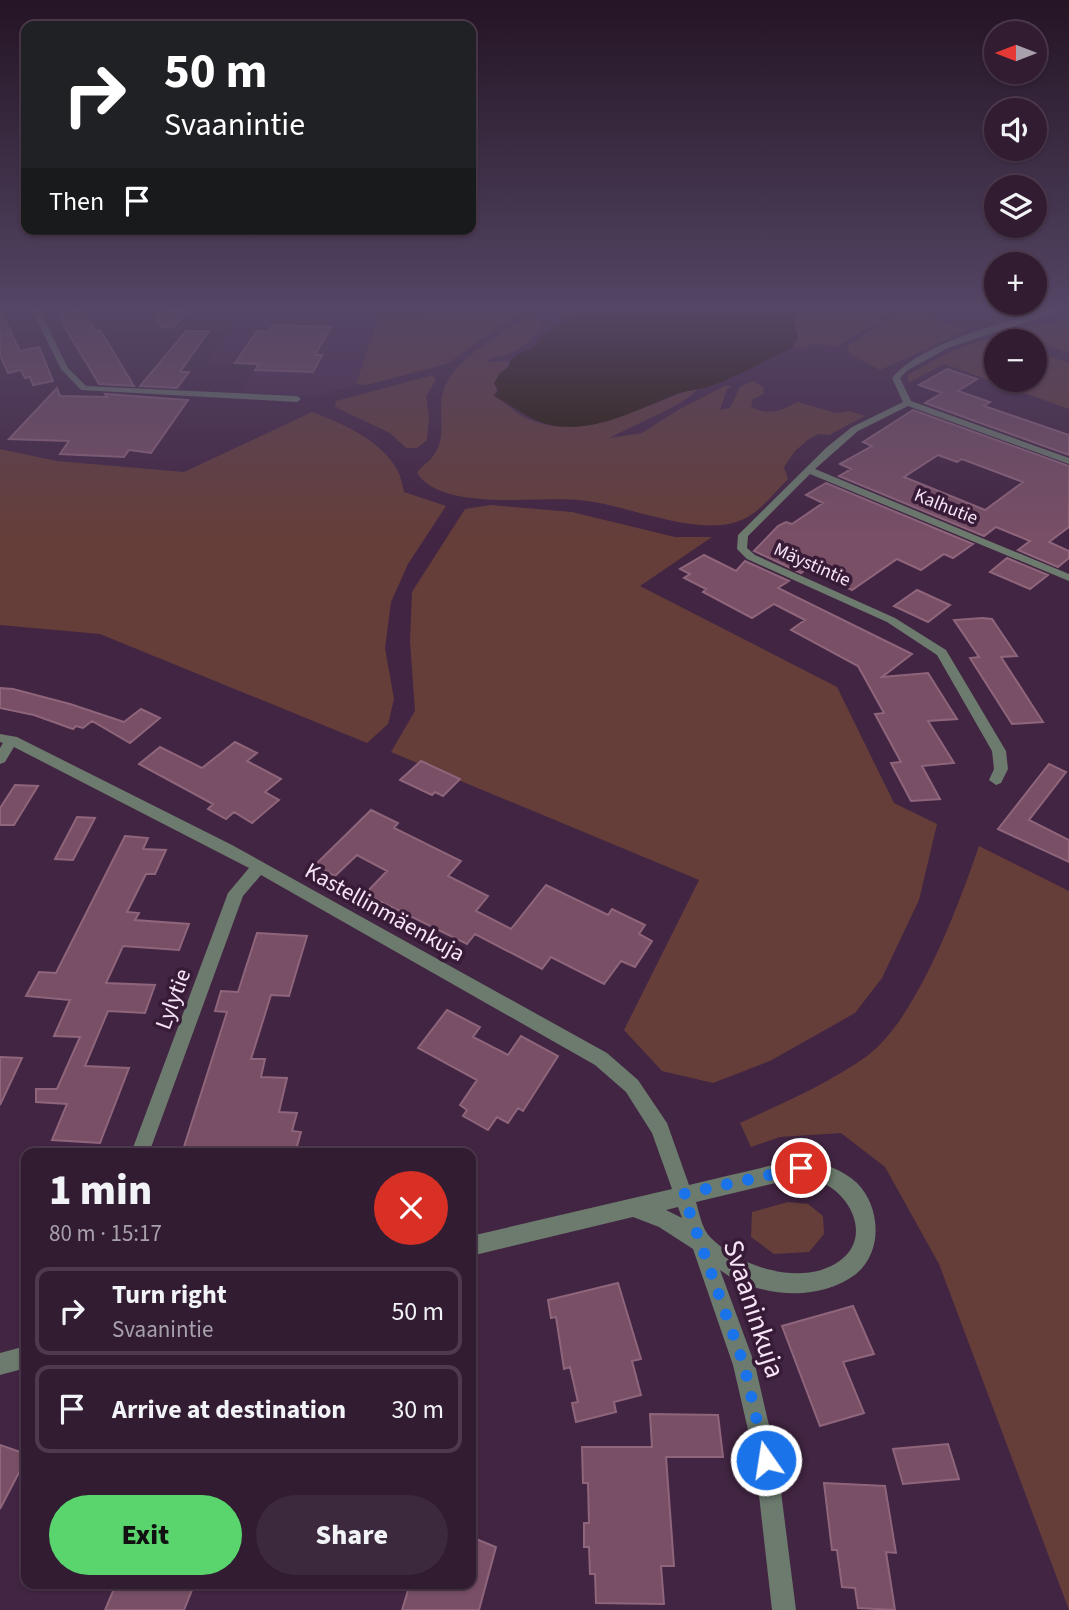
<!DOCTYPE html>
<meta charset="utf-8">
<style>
:root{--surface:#321c32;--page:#3d293e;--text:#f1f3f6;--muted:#a8a1ac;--line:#4d3a4d;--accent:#5ad56e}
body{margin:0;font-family:"Source Sans 3",sans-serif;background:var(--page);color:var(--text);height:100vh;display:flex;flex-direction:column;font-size:26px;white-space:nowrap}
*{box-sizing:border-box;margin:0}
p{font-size:23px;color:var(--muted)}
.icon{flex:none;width:38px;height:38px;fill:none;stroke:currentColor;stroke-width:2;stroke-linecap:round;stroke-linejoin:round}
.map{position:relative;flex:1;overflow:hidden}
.details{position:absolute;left:21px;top:1148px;width:455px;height:441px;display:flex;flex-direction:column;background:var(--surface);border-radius:14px;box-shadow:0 2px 5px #0004,0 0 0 2px var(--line)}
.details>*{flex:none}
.banner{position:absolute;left:21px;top:21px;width:455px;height:214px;border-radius:14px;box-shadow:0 2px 5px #0004,0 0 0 2px var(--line);background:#202124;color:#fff;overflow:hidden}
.needle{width:46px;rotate:270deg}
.tools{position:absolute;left:984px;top:21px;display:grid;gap:14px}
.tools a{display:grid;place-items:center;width:63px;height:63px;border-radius:50%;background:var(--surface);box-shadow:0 2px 5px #0004,0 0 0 2px var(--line);font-size:35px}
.pin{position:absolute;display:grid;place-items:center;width:60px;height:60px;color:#fff;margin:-30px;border:4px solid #fff;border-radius:50%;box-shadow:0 2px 7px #0007}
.me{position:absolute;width:77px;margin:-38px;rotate:347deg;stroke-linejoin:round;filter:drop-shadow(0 0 5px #0008)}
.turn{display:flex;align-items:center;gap:24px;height:147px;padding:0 28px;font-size:32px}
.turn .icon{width:91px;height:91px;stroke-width:2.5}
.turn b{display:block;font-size:49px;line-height:60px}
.then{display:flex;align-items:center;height:66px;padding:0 28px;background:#0003;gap:14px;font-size:26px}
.round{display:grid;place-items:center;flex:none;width:74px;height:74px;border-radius:37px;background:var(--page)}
.summary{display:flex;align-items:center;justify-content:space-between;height:119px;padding:0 28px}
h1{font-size:42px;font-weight:800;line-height:52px}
.primary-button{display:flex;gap:14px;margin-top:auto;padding:14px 28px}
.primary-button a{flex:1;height:80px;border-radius:42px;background:var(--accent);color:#111;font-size:28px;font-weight:800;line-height:80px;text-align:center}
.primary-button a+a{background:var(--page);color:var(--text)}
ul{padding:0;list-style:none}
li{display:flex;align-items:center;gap:21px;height:88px;margin:0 14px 10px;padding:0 14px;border:4px solid var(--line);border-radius:14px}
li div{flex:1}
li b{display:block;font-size:26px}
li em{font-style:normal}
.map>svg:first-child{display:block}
.built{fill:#4d2a4d}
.green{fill:#653e3a}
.water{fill:#251900}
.building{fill:#784f65;stroke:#8f657b;stroke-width:2;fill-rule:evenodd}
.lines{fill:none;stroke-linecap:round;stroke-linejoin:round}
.minor{fill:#6c7b6d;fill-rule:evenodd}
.route{stroke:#1a73e8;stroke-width:12;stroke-dasharray:0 21.6}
.labels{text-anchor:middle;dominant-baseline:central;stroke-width:7;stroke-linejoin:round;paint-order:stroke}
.far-street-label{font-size:19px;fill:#f7e5f7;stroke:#371b37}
.street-label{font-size:23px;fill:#f7e5f7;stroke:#371b37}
.near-street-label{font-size:28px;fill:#f7e5f7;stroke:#371b37}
</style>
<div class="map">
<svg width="1069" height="1610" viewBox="0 0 1069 1610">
<rect width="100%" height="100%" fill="#422542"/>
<path class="built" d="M245,310L346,314L379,316L356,384L320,396L240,392L257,365L206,363Z"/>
<path class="green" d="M426,309H515L521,312L447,364L366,385L356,384L379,316L423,317Z
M798,309H895L878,322L835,347L812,343L806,348L793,347L798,337L793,317Z
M905,309L968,330L880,370L849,353L848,345Z
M530,315L541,325C534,341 519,351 502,356C495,358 492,356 487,362L510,361L494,396C503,401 509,407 516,412C557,440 605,422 646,407C664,401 678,392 697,389C688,404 628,427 610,438L642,433L678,410L724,386H732L727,389L720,410L730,408L740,387L753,381L763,387L764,394L753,399L751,407C770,416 780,411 798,402L835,413L850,411L865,416L829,435L819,434L809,439L795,451L784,467L788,479C766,501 754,522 721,525C676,529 623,504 579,500C538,496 442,512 417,473C422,465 431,461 435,453C448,433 436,411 444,389C454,359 503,332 530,315Z
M1060,321L1069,322V353L1007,331Z
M1002,338L1009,341H996V380H1034V350L1069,363V409L944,364L908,383V375C937,359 968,339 1002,338Z
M433,375L436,380L426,396L429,417L427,440L417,448H406L390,433L335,407L336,401Z
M312,412C344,424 381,440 398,471C401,477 402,485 404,492L446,506L408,564L391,602L385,648L394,699L388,724L367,743L100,634L0,625V449L57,461L184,472Z
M491,505L572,512L675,537H712L640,586L837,687L894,803L937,824L919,900L882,978L855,1013L770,1061L713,1083L662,1071L624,1030L699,880L391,752L415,711L410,641L412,592L465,509Z
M979,846L1069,891V1610L939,1264L885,1167L841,1133L780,1137L751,1147L740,1123C783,1103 828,1084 867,1056C917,1019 959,904 979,846Z
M788,1202L808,1204L823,1216L824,1234L809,1252L774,1254L751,1237L752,1212Z"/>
<path class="water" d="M580,309H798C791,320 794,325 798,337L793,347C766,360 739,376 711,386C699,390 686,390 674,395C636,410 594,434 551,425C528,420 514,406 494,396L498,391L494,383L500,373L509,367L510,361L518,354L533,348L542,336Z"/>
<path class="building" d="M81,309L96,331L100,330L134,386L99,384L58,316H62L61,313Z
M164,309H189L175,326L163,328L155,319Z
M0,310L20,351L39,347L53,381L33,385L30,377L25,378L21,370L8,373L0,355Z
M273,325L331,327L315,355H322L313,372L255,370L259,364L235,363L257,331L268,332Z
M186,331H209L180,372H189L177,388L140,386Z
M947,369L977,379L958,391L990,402L984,406L1069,435V455L925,403L942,393L919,385Z
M57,388L60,396L107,397L105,394L188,400L151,453L129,450L124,457L60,454L69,441L9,439Z
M913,410L1069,466V527L1049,542L1069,551V558L1058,567L1018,550L1030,541L996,527L984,536L839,476L851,469L840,464L872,446L863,442ZM938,455L957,462L962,459L1023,482L985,510L904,477Z
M826,483L973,544L953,558L944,554L921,570L897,559L852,590L808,568L801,573L754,551L778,526L786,522L792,524L823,503L806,495Z
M704,555L736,571L745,561L789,581L778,588L912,654L882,677L928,673L957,719L928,721L954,763L922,766L940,799L911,801L891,763L901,762L875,714L884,713L858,666L791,630L805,620L774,604L752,618L703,592L706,589L684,578L690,574L680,569Z
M1007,558L1048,575L1030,589L990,572Z
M917,590L950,605L928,622L894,606Z
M982,618L992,619L1017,656L1001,657L1043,722L1012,724L970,658L979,657L954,620Z
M0,688L13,689L70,704L124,722L141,709L160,718L130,743L92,721L83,728L76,726L73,729L34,715L0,708Z
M235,742L257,753L247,761L281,779L265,792L279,800L252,823L234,812L226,819L208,809L213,804L139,764L160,747L202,768Z
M421,761L460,779L443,796L435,792L432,795L400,780Z
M1049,764L1066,772L1029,820L1069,840V862L998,829Z
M15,785L38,786L14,825H0V808Z
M371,810L398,823L394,828L461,861L448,876L488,896L476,911L511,929L546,885L608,915L612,909L645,925L639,934L652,941L635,967L621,961L604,984L551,957L542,969L475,934L467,944L365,894L387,871L357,855L335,876L315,865Z
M77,817L95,818L73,860L55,859Z
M125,836L148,838L143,849L166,850L155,874H146L127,912L139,913L135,920L189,924L179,950L123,946L106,983L155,985L145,1013L108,1011L85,1066L129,1068L100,1143L52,1140L67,1104L36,1102V1089H57L80,1037L54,1036L70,1000L26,996L39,972L56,973Z
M257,933L307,936L289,996L271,995L251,1059H265L261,1077L287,1078L279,1112L297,1113L292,1131L301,1132L295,1153H182L227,1012L215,1011L221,991L238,992Z
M447,1010L480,1027L473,1037L508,1055L521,1036L558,1056L523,1111L518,1108L508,1123L497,1117L488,1130L463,1116L467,1110L460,1105L477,1080L418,1048Z
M0,1057L22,1058L0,1105Z
M618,1283L641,1359L632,1361L641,1395L614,1402L616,1412L576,1422L572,1403L578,1402L570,1367L564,1369L556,1317L551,1318L548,1300Z
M853,1306L874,1354L843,1362L864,1413L820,1426L782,1326Z
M650,1414L718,1415L723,1457H666L674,1566H661L664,1604L596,1603L595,1574H590L589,1547H584V1523H589L588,1483H583L582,1447H652Z
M948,1444L959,1479L903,1484L893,1449Z
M0,1445L26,1454V1459L0,1509Z
M824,1483L885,1486L896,1553L886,1552L895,1610L858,1608L855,1588L842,1587L837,1550H832Z
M471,1537L496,1547L479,1610H402L410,1584H471Z
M116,1584H151L166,1589L168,1584H175L192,1590L184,1610H105Z"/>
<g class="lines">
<path class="minor" d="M31,309H39L68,368L86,386L297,396L301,399L297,402L81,390L61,369Z
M1053,309H1066L948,348L908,370L900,378L911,401L1069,458V464L908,406L858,431L815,469L1069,574V581L810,474L748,536L747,548L755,555L895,618L946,650L1006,751L1008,769L1001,783L996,785L989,780L994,769L992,751L937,655L887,622L747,559L737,549L738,535L827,447L852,427L903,402L892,378C921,342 1009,321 1053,309Z
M0,734L17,737L232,845L607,1053L638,1080L667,1123L689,1185C717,1178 745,1172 773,1165C782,1163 794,1158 804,1160C822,1162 843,1170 857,1183C881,1207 883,1252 856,1274C819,1303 756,1297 720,1270L755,1365L777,1460L796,1610H772L755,1460L733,1365L693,1249L659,1227L633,1217L471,1256V1236L672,1189L652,1133L626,1092L595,1065L261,875L243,896L149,1153H131L228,893L249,868L14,747L5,762L0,764V748L3,743L0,742ZM801,1177C809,1179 819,1181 827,1185C853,1200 869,1237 842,1259C805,1289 739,1267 710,1237C702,1229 699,1212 696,1202ZM678,1207L682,1218L666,1210Z
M26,1346V1368L0,1375V1353Z"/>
</g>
<linearGradient id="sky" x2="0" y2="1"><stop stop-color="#241424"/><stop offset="0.58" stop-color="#544665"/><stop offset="1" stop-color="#544665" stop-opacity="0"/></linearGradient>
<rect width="1069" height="535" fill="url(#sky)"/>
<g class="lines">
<path class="route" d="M766,1460L744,1365L683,1194L801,1168"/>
</g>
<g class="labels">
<g class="far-street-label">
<text transform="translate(946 507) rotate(22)">Kalhutie</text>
<text transform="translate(812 565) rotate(24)">Mäystintie</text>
</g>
<g class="street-label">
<text transform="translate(385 912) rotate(29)">Kastellinmäenkuja</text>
<text transform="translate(173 999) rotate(-70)">Lylytie</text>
</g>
<g class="near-street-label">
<text transform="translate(754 1309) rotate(72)">Svaaninkuja</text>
</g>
</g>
</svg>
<div class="tools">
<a><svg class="needle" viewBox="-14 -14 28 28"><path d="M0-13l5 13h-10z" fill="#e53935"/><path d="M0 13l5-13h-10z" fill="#a8a1ac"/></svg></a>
<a><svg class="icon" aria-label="sound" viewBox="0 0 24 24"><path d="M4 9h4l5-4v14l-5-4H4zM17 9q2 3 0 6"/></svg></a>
<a><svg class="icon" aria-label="layers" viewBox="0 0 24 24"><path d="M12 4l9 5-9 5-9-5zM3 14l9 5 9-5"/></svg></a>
<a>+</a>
<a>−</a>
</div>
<div class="pin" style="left:801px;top:1168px;background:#d93025"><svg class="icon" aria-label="arrive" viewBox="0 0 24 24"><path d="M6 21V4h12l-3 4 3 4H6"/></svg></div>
<svg class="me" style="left:766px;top:1460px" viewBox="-20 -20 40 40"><circle r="17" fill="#1a73e8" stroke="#fff" stroke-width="3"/><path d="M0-11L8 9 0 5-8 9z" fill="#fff"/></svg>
<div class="banner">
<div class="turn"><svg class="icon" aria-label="right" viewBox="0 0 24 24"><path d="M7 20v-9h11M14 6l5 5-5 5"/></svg><div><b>50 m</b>Svaanintie</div></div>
<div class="then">Then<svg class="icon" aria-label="arrive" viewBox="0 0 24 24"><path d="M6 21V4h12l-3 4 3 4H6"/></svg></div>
</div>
<section class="details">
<div class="summary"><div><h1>1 min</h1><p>80 m · 15:17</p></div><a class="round" style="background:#d93025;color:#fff"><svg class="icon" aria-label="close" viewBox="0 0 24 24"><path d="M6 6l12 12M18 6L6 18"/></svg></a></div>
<ul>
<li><svg class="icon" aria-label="right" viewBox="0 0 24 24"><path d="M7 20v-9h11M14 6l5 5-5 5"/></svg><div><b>Turn right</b><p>Svaanintie</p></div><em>50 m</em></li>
<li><svg class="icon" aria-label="arrive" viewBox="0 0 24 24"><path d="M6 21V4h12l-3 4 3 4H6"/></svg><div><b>Arrive at destination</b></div><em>30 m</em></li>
</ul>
<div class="primary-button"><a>Exit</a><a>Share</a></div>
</section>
</div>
